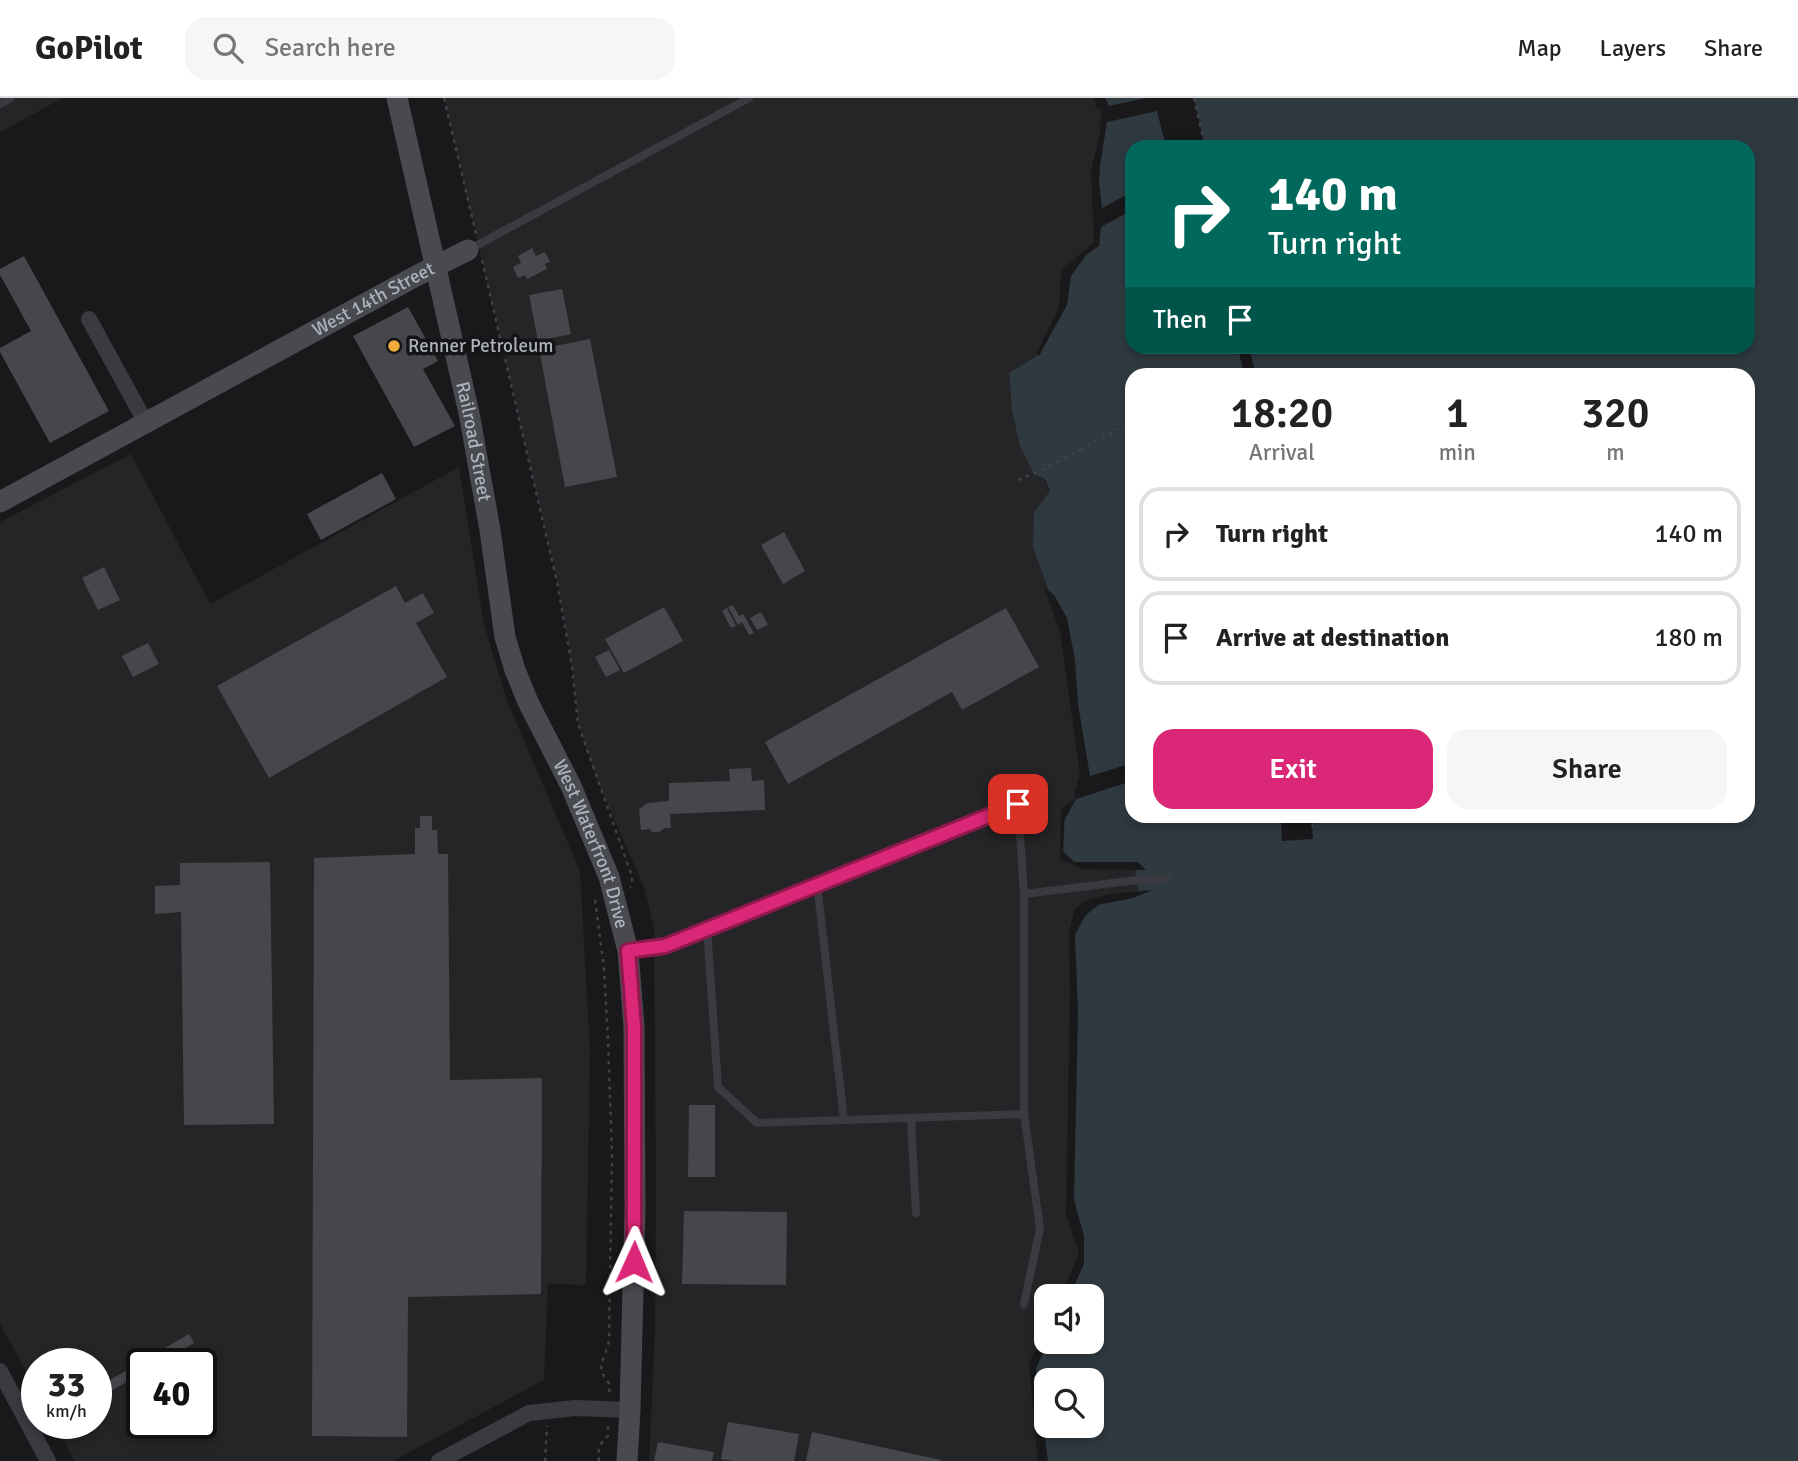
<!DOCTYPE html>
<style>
:root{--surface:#fff;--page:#f6f6f6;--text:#222;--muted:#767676;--line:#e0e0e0;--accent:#db2777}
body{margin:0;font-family:Signika,sans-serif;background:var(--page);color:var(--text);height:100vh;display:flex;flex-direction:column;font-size:26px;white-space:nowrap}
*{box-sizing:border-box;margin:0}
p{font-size:23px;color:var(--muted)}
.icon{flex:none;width:38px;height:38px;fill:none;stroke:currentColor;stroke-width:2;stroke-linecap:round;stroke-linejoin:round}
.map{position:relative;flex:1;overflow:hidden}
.side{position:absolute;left:1125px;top:270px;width:630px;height:455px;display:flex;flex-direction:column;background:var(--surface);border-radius:21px;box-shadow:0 4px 10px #0003}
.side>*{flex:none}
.top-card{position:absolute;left:1125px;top:42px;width:630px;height:214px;border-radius:21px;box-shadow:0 4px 10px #0003;background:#00695c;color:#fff;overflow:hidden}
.tools{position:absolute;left:1034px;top:1186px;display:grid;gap:14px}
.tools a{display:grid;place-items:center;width:70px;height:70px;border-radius:14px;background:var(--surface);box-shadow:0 4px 10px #0003;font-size:35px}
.speed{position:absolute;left:21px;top:1250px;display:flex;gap:14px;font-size:35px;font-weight:700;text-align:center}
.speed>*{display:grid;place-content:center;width:91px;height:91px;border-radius:50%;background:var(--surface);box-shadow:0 4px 10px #0003;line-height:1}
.speed small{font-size:18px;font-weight:400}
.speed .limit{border:4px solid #111;border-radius:10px;background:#fff;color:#111}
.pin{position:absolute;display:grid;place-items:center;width:60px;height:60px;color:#fff;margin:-30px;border-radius:14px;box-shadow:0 4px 10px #0006}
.me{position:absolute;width:77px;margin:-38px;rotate:1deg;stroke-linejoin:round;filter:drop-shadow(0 0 5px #0008)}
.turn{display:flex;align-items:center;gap:24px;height:147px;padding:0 28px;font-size:32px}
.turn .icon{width:91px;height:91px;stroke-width:2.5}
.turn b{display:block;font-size:49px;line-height:60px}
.then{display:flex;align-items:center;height:66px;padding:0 28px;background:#0003;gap:14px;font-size:26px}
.eta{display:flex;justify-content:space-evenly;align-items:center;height:119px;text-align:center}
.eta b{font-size:42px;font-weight:600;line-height:49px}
.primary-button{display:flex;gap:14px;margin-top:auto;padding:14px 28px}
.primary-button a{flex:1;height:80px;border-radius:21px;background:var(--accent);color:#fff;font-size:28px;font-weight:600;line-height:80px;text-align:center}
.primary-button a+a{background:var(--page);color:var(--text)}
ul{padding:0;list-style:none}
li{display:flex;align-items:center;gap:21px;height:94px;margin:0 14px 10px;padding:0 14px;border:4px solid var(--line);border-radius:21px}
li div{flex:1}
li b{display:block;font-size:26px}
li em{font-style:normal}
header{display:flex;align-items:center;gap:42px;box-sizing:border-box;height:98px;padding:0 35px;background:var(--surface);border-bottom:2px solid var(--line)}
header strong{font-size:33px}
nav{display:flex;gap:38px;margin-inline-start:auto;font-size:24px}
.search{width:490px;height:63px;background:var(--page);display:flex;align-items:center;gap:18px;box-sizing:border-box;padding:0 24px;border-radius:21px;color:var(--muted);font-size:26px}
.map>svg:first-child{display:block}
.built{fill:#252528;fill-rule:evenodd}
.water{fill:#2f3940;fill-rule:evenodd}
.pier{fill:#19191b}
.building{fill:#46474b}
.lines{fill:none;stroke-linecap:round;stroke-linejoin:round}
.path{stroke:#404247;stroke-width:2.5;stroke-dasharray:3.5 5;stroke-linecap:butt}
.lane{stroke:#3a3b40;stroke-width:8}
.street{stroke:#3a3b40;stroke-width:16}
.secondary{stroke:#484a50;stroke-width:21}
.route-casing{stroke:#8e194d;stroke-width:18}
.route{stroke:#db2777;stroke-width:12}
.poi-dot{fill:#f1ad3c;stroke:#141416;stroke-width:2.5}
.labels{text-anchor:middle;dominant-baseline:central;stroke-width:7;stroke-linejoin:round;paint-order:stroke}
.street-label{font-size:19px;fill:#acb1bb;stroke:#141416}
.poi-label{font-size:19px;fill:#acb1bb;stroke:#141416;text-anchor:start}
</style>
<header>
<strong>GoPilot</strong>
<div class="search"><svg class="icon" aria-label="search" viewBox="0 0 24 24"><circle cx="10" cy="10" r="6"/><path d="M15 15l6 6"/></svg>Search here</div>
<nav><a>Map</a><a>Layers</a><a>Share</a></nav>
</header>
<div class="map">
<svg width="1798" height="1363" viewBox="0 0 1798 1363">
<rect width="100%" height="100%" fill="#19191b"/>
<path class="built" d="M0,0H63L0,34Z
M444,0H1098L1104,32L1098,146L1062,211L1040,256L1009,275L1012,312L1050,394L1034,414L1063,532L1136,769L1138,793L1083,1155L1064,1199H1046L1042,1363H649L655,1233L656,1095L654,829L644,789L597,682L578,626L572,568L557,484Z
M131,356L210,506L459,369L484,527L507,603L580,773L590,952L586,1187L548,1186L544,1282L393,1363H75L54,1325H96V1265H37V1293L0,1226V424ZM142,1265H201V1325H142Z"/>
<path class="water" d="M1098,0H1798V1363H1042L1032,1268L1046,1244H1092V1199H1064L1083,1155L1069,1116L1072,835L1078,813L1138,793L1135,769L1082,767L1063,759L1065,713L1076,701L1083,676L1063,532L1033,449L1034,414L1050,393L1045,381L1034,376L1020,348L1012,312L1009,275L1040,256L1062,211L1065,174L1097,146L1095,72L1104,32ZM1132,49H1748V248H1132ZM1132,276H1748V718H1132ZM1046,1283H1092V1328H1046Z"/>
<path class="pier" d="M1094,0H1105L1109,8L1146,0H1194L1205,49H1166L1157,13L1107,24L1100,68L1099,84L1102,110L1132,94V112L1101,129L1099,148L1086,157L1071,178L1067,207L1040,256L1038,258L1037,254L1059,210L1061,173L1094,144L1091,72L1101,32L1099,25L1102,24L1100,11L1096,10Z
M1249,249L1256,276H1239L1243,271L1238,251Z
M1044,489L1054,497L1067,520L1075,562L1078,606L1090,678L1132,665V683L1076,701L1064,723L1063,753L1074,764H1138L1146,772L1082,771L1060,761L1061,712L1069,704L1076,701L1074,696L1080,676L1060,533Z
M1281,718H1312L1313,741L1282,743Z
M1153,792L1133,800L1098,807L1085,818L1075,837L1078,914L1074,1102L1084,1138V1166L1069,1199H1061L1079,1155L1066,1117L1070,894L1069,834L1075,811L1084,803L1110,796Z
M1046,1234V1244H1048L1036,1271L1048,1363H1038L1029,1266L1043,1236Z"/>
<path class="building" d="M532,150L536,158L545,154L550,164L545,166L547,171L527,181L525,177L518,180L513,169L521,165L518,158Z
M24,158L109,313L50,345L0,254V250L31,233L0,177V171Z
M562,191L571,236L538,243L529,197Z
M408,209L438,263L423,271L455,328L414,349L353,238Z
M590,241L617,379L565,389L539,251Z
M382,375L396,401L321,442L307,416Z
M784,434L805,473L783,486L761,447Z
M104,469L120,502L98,512L82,480Z
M396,488L405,505L423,495L434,515L416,525L447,579L269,680L217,588Z
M733,507L739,518L743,516L754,535L749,537L742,524L738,527L728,509Z
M664,509L683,543L624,575L605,541Z
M727,510L736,528L731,530L722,513Z
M1006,510L1039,569L962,612L952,594L788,686L765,644Z
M761,514L768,527L757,532L750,520Z
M148,545L159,566L133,579L122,558Z
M609,552L620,572L606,579L595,559Z
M751,670L752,683L764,682L765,712L670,716L671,730H665L659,734H652L650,731L641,732L639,711L648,705L669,703V685L730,683L729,671Z
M420,718H432V732H437L438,756H448L450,982L542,980L541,1196L408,1199L407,1339L312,1338L314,760L415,756V730H420Z
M270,764L274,1026L184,1027L181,814L155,816V788L180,787V765Z
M689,1007H715V1079H688Z
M684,1113L787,1114L786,1187L682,1186Z
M189,1236L194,1245L159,1265H142V1275L108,1295L103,1286Z
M728,1324L799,1336L794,1363H734L721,1361Z
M812,1334L941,1362V1363H806Z
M658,1344L714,1354L712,1363H654Z"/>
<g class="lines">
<path class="path" d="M444,0L476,136
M1194,0L1205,49
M482,162L557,484L572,568L578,626L632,778V787L630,789
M1242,248V250
M1018,382L1040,373L1132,324
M1312,718L1313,736
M595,802L604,870L608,942L612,1056L609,1242C606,1261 593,1269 610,1286L609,1297
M545,1363L547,1328
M599,1363C598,1352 599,1345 608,1338V1325"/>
<path class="lane" d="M0,6L11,0
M470,151L749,0
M817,786L844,1022
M1024,796L1137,782L1168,781
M707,830L718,989L757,1025L1024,1016
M628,853L665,848L1018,706L1024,796V1016L1040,1130L1024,1206
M911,1020L916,1115"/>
<path class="street" d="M89,221L146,325
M0,1273L48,1363
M439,1363L529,1315L575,1310L630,1312"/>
<g class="secondary">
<path id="s1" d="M397,0L469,315L490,432L505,539L515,572L528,604L571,688L609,779L628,853L634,929L635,1112L630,1312L627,1363"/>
<path id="s2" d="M0,404L416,178L468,152"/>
</g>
</g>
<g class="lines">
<defs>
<path id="route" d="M634,1164V929L628,853L665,848L1018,706"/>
</defs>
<use href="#route" class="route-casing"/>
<use href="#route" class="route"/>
</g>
<circle class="poi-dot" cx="394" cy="248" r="7"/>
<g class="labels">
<g class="street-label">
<text stroke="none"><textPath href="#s2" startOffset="425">West 14th Street</textPath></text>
<text stroke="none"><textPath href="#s1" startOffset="352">Railroad Street</textPath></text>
<text stroke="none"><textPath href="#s1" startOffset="775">West Waterfront Drive</textPath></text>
</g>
<g class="poi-label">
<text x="408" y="248">Renner Petroleum</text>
</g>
</g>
</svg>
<div class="tools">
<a><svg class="icon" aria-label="sound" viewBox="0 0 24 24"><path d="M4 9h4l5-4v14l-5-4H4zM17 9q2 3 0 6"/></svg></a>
<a><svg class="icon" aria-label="search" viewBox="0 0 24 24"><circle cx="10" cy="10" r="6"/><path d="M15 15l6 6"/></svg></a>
</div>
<div class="speed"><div>33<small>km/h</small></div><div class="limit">40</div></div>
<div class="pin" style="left:1018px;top:706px;background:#d93025"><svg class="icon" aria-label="arrive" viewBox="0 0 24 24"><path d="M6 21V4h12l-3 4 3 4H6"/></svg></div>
<svg class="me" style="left:634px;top:1164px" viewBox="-20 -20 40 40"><path d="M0-17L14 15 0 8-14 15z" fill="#db2777" stroke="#fff" stroke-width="4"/></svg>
<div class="top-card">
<div class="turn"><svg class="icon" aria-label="right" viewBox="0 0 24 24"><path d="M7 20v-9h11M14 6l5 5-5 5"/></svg><div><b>140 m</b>Turn right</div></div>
<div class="then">Then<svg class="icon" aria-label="arrive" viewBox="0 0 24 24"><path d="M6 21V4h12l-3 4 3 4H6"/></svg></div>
</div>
<section class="side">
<div class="eta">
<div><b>18:20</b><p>Arrival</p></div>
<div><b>1</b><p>min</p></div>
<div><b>320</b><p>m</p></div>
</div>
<ul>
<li><svg class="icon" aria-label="right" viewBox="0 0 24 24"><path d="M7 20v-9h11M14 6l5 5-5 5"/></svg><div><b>Turn right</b></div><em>140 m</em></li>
<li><svg class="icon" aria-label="arrive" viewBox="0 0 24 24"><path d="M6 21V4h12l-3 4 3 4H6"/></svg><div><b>Arrive at destination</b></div><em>180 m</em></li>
</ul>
<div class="primary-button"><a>Exit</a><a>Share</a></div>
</section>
</div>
